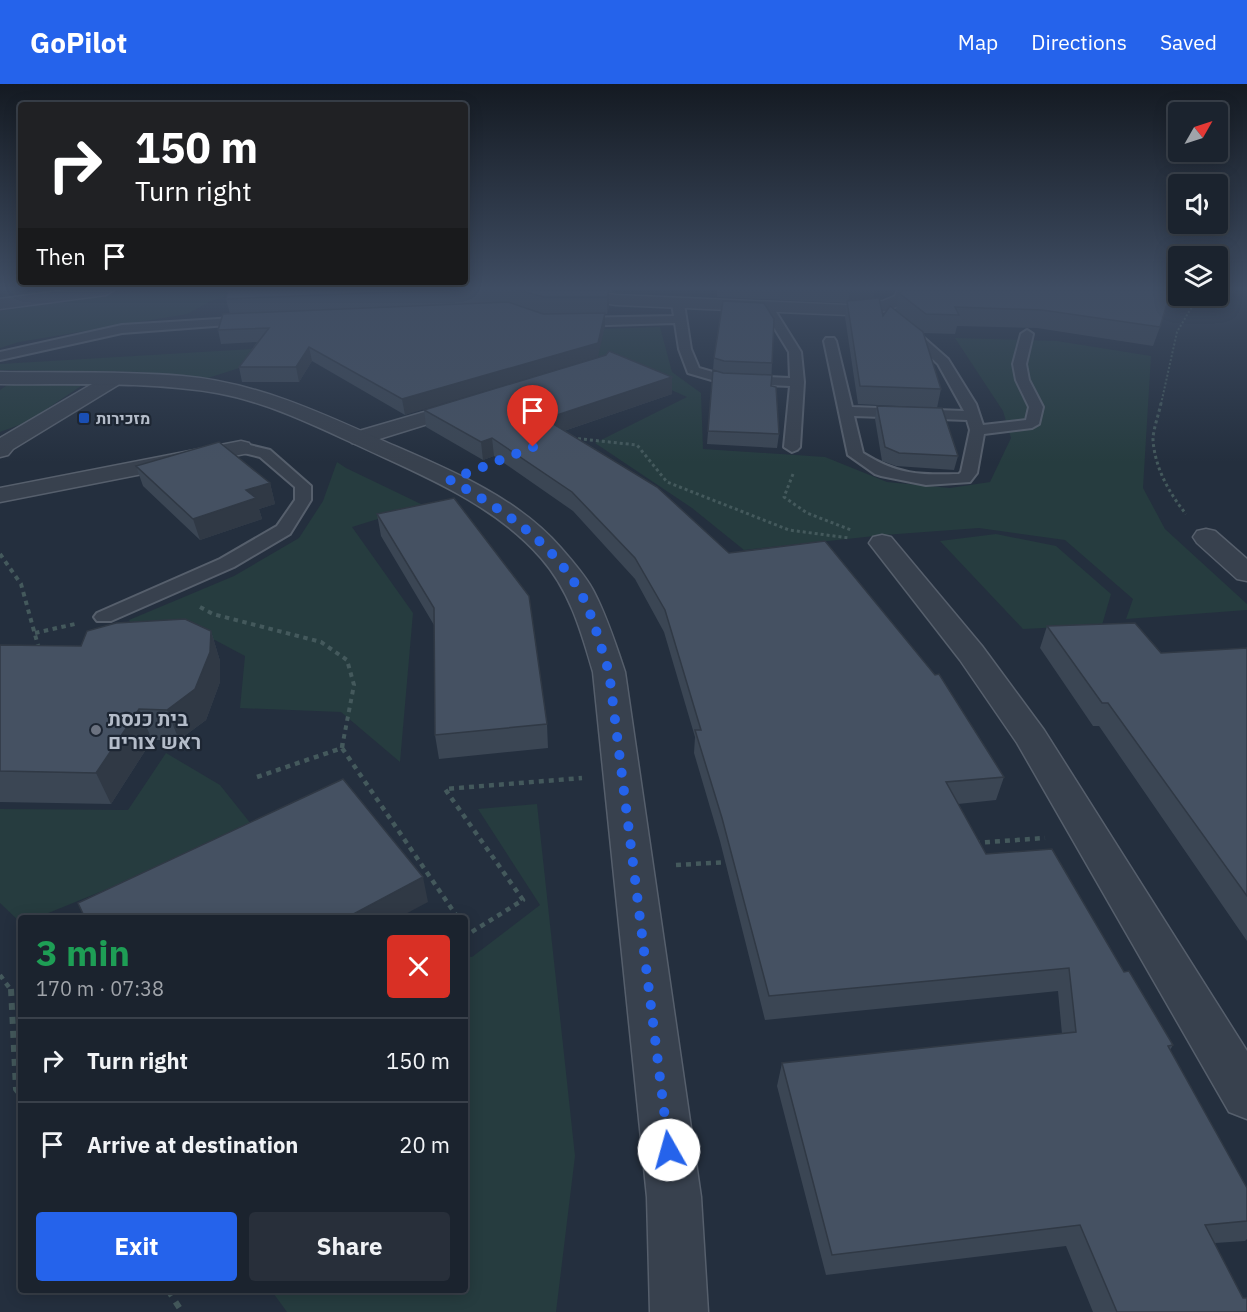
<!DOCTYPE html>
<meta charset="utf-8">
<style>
:root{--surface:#1b232e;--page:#282f3a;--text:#f1f3f6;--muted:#a0a4aa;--line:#39404a;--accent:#2563eb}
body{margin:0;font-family:"IBM Plex Sans",Heebo,sans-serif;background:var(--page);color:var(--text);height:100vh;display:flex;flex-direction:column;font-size:22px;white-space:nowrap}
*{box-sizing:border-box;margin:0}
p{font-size:20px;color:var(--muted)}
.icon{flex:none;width:33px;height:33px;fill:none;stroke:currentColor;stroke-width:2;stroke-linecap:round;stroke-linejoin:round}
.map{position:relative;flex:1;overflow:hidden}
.panel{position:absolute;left:18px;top:831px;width:450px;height:378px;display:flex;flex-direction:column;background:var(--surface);border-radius:6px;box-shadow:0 3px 15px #0003,0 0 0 2px var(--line)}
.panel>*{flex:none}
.banner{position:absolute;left:18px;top:18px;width:450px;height:183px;border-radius:6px;box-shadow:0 3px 15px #0003,0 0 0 2px var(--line);background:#202124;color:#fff;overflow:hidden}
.needle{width:39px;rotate:51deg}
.buttons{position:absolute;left:1168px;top:18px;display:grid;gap:12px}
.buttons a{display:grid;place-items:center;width:60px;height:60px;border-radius:6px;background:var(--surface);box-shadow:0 3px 15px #0003,0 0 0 2px var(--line);font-size:30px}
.pin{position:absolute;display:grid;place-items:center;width:51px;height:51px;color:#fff;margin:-62px -26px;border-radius:50% 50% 50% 0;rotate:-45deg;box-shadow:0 0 6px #0007}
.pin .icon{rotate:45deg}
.me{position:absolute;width:66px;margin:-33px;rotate:353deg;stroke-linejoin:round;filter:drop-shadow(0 0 4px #0008)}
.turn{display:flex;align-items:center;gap:21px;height:126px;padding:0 18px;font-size:27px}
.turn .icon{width:78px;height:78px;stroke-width:2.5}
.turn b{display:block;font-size:42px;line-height:51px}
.then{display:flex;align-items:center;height:57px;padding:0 18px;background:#0003;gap:12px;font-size:22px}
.round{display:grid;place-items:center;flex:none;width:63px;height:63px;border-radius:6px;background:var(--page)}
.headline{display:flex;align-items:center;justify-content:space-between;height:102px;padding:0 18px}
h1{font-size:36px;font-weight:700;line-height:45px;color:#1e9e55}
.cta{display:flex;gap:12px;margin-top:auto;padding:12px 18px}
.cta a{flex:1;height:69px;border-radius:6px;background:var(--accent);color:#fff;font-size:24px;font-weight:700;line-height:69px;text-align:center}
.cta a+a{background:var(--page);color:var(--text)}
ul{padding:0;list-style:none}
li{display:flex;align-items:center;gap:18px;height:84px;padding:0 18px;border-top:2px solid var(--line)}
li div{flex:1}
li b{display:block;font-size:22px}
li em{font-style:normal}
header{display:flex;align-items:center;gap:36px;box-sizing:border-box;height:84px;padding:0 30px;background:var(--accent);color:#fff}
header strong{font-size:28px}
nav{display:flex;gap:33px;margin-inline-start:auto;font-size:21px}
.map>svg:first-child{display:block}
.green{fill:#263c3f}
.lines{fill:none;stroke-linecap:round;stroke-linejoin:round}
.service-casing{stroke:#565f6c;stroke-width:4}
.minor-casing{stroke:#565f6c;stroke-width:3}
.tertiary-casing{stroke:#565f6c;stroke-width:3}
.path-far4{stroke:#44595c;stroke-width:2;stroke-dasharray:2 2;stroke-linecap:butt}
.path-far3{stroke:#44595c;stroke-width:3;stroke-dasharray:3 3;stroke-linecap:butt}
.path-far2{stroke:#44595c;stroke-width:4;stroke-dasharray:4.5 4.5;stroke-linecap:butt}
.path-far1{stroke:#44595c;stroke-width:4.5;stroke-dasharray:5 5;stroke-linecap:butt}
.path{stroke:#44595c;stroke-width:6;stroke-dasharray:7 7;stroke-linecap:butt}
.service{fill:#38414e;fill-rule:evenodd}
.minor{fill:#38414e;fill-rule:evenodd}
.tertiary{fill:#38414e;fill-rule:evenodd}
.wall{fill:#3b4654}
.shaded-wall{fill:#303945}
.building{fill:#455162;stroke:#303945;stroke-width:1.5}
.route{stroke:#2563eb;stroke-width:10;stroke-dasharray:0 18}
.transit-dot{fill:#1a4fb4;stroke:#1d2633;stroke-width:2}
.worship-dot{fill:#6b7280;stroke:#1d2633;stroke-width:2}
.labels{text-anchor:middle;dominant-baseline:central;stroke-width:4.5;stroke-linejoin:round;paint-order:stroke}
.far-poi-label{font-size:16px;font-weight:bold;fill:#b4bcc9;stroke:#1d2633;text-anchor:start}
.poi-label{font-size:20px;font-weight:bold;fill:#b4bcc9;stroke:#1d2633;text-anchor:start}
</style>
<header>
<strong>GoPilot</strong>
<nav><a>Map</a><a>Directions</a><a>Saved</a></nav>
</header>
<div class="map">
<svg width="1247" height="1228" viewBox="0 0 1247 1228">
<rect width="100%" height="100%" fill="#242f3e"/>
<path class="green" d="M179,206H248L211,217L187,230L19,258L0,264V227L116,210Z
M660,243L672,288L701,309L703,365L825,373L887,398L950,404L990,398L1011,354L1003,327L955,254L1057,257L1151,272L1143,404L1165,445L1247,520V526L1126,535L1133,515L1065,456L979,444L884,451L744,466L692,424L595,359L687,313L541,247Z
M517,249L255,279L208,294L139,288L0,286V280Z
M9,300L81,302L27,338L0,348V306Z
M337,378L346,384L423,421L352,443L413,529L400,678L341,628L240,624L245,572L215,556L137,554L129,536L234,492L299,454L323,417Z
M996,450L1056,462L1111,510L1102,541L1023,545L940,457Z
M166,669L220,701L255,745L36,834H21V839L0,819V725L128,726Z
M537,720L575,1072L556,1228H287L271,1206H465V872L472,873L540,821L478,725Z"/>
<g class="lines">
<defs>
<path id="service" d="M678,217L684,220L691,265L699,284L723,291L790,294L789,268L761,222L763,220H771L801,268L804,298L800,363L797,366L792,368L784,363L790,302L722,299L688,289L679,265L675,239L575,242L569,238L575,234L674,232L672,220Z
M250,233L254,235V239L122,249L0,276V268L122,241Z
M903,238L907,239L948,275L976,320L983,341L1026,336L1029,323L1016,296L1013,280L1021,250L1027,246L1033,250L1026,280L1029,296L1043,323L1039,340L1032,344L984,350L977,389L970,398L926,401L881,392L875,390L848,371L824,257L826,254H834L836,257L852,323L964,327L938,280L897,242ZM854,332L967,336L970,346L961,388L959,390C919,391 898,391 863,369Z
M241,359L270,366L311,402V416L290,450L234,483L111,537H97L94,533L97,529L220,475L277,442L295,416V403L260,373L236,367L233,364Z"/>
<path id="minor" d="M67,206H114L106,211L0,225V215Z
M543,206H584L616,211L848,221L883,217L895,212L897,206H913L908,218L886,227L848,231L616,221L551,211Z
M111,291L118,293L121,297L118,301L13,365L8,371L0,373V354L104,293Z
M469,315L476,317L479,321L476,325L360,361L352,359L349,354L352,349Z
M241,357L249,359L252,364L249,369L0,418V404Z
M1206,445L1215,447L1247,475V497L1237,495L1197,459L1193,453L1197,447Z
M882,451L891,453L982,562L1044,646L1247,967V1035L1229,1028L1017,659L960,576L869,459L873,453Z"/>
<path id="tertiary" d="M0,288C60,289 122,287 182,292C255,298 322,329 388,359C448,385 517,413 561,464C572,477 586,492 594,508C607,533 616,561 625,588L701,1113L708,1228H650L647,1113L593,588C581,547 570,507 541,474C493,419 421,391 357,361C312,340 266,318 217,309C146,297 72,301 0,300Z"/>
</defs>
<use href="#service" class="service-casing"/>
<use href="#minor" class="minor-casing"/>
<use href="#tertiary" class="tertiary-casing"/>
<path class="path-far4" d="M1161,320L1177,248L1190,226L1202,212"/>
<path class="path-far3" d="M1161,319C1159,330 1153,345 1153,356C1155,384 1169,409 1186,430
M572,354L637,361L667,398L789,446L849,454
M793,390L784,413L807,429L851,446"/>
<path class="path-far2" d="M0,470L21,500L39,565
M200,523L213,530L321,558L347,576L354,601L343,658
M35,549L75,540"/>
<path class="path-far1" d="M342,664L343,656
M257,693L342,664L458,834
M975,759L1045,754
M676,781L728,778
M465,843L470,849L523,816L445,705L582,694
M0,891L11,906"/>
<path class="path" d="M11,905L16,1005L21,1011
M168,1206L182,1228"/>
<use href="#service" class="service"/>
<use href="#minor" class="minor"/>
<use href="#tertiary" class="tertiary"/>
</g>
<path class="wall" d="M228,206H613L612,208H609V222L607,230H605V242L405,331L312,277L299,298H242L239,283L257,258L221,260L218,246L230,230L226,215Z
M717,206H874L873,215L883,232L896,226L899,209L904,206L1160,243L1153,262L1037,244L957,242L955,250L923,249L941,305L937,324L858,320L845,233L847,219L717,213Z
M714,274L772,279L771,302L779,350L777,364L707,360L713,286L723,289L713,286Z
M672,310L564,347L729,469L1004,693L996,716L958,720L986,770L1124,888L1173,961L1170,966L1247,1104V1155L1245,1157L1215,1159L1247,1228H1093L1066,1162L826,1191L777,1002L782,979L1062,950L1058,907L765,936L720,757L694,669L695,653L664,548L635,495L573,427L494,372L483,376L426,343L424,326Z
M877,322L958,372L954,386L896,382L882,377L875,335Z
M136,382L270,399L275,420L259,425L262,435L200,456L143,402Z
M377,430L547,640L548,664L439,675L435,651L434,541L381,452Z
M1047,542L1161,569L1247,564V857L1099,642H1093L1040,564Z
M211,547L220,577V598L206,636L179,656H152L111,720L0,718V561L81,562Z"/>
<path class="shaded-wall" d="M609,206V222L607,230V213Z
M850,206H874L873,216L848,219Z
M605,229V242L598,273L405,331L402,315Z
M309,263L312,277L299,298L296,283Z
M672,293V310L546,353L545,335Z
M492,354L494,372L483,376L481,358Z
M270,399L275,420L259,425L262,435L200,456L193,435L246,406Z
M211,547L220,577V598L206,636L179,656L167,626Z
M139,625L152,656L111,720L96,689Z
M423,793L428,818L398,834H346Z"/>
<path class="building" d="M228,206H442L226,215Z
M518,206H609L607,213H544Z
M904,206H1171L1160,243L1042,226L955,223L959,231L926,230L899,209Z
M879,214L883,232L890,222L923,248L941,305L860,302L847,217Z
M723,217L764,219L774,235L772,279L724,277L714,274Z
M508,218L543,230L605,229L598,259L402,315L309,263L296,283H239L269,244L218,246L223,230Z
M609,267L672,293L545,335L657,403L729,469L825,457L935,591L939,590L1004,693L946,698L986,770L1052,765L1124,888L1129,887L1173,961L1168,962L1247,1104V1137L1205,1141L1243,1214H1247V1228H1117L1080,1141L832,1171L782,979L1076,948L1069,884L769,912L722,734L695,646H701L665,526L635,474L572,408L492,354L481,358L424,326L606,271Z
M713,286L723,289L772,291L771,302L776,303L779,350L708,347Z
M877,322L942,324L958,372L899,369L885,363Z
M219,358L270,399L246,406L256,414L193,435L136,382Z
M454,414L529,512L547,640L435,651L434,524L377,430Z
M185,535L211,547L210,568L195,605L167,626L139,625L96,689L0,687V561L81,562L87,547L116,539Z
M1135,539L1161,569L1247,564V812L1108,619H1102L1047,542Z
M343,695L423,793L346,834H85L78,819Z"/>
<linearGradient id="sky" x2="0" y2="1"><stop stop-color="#141a22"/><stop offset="0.54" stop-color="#3f4d63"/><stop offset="1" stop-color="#3f4d63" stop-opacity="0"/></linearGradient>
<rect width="1247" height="378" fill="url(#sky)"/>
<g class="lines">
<path class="route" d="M533,363L450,396C499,423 550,456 579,506C593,530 600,561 609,588L669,1066"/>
</g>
<rect class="transit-dot" x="78" y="328" width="12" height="12" rx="3"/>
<circle class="worship-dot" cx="96" cy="646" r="6"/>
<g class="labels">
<g class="far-poi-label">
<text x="96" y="334">מזכירות</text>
</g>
<g class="poi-label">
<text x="108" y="634">בית כנסת<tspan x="108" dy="23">ראש צורים</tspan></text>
</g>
</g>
</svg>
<div class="buttons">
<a><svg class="needle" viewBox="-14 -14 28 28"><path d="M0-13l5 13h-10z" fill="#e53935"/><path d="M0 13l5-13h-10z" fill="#a0a4aa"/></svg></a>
<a><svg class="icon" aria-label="sound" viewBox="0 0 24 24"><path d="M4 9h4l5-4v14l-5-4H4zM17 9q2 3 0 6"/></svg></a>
<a><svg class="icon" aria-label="layers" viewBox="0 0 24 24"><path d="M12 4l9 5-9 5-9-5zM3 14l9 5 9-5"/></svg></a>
</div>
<div class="pin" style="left:533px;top:363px;background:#d93025"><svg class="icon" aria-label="arrive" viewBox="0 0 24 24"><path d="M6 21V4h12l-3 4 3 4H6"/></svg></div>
<svg class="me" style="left:669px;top:1066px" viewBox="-20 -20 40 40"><circle r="19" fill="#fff"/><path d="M0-13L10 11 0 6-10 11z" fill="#2563eb"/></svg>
<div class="banner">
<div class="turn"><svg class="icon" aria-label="right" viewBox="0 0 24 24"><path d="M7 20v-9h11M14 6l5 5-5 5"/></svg><div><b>150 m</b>Turn right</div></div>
<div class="then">Then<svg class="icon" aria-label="arrive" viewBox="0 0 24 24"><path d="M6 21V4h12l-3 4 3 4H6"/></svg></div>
</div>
<section class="panel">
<div class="headline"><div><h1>3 min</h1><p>170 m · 07:38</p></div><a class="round" style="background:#d93025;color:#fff"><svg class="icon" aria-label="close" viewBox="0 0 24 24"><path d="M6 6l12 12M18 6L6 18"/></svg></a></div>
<ul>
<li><svg class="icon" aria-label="right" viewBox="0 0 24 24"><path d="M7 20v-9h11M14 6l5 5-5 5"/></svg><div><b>Turn right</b></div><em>150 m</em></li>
<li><svg class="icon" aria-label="arrive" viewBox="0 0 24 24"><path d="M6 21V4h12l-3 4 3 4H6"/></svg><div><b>Arrive at destination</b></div><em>20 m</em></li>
</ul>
<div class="cta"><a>Exit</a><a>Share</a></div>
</section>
</div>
